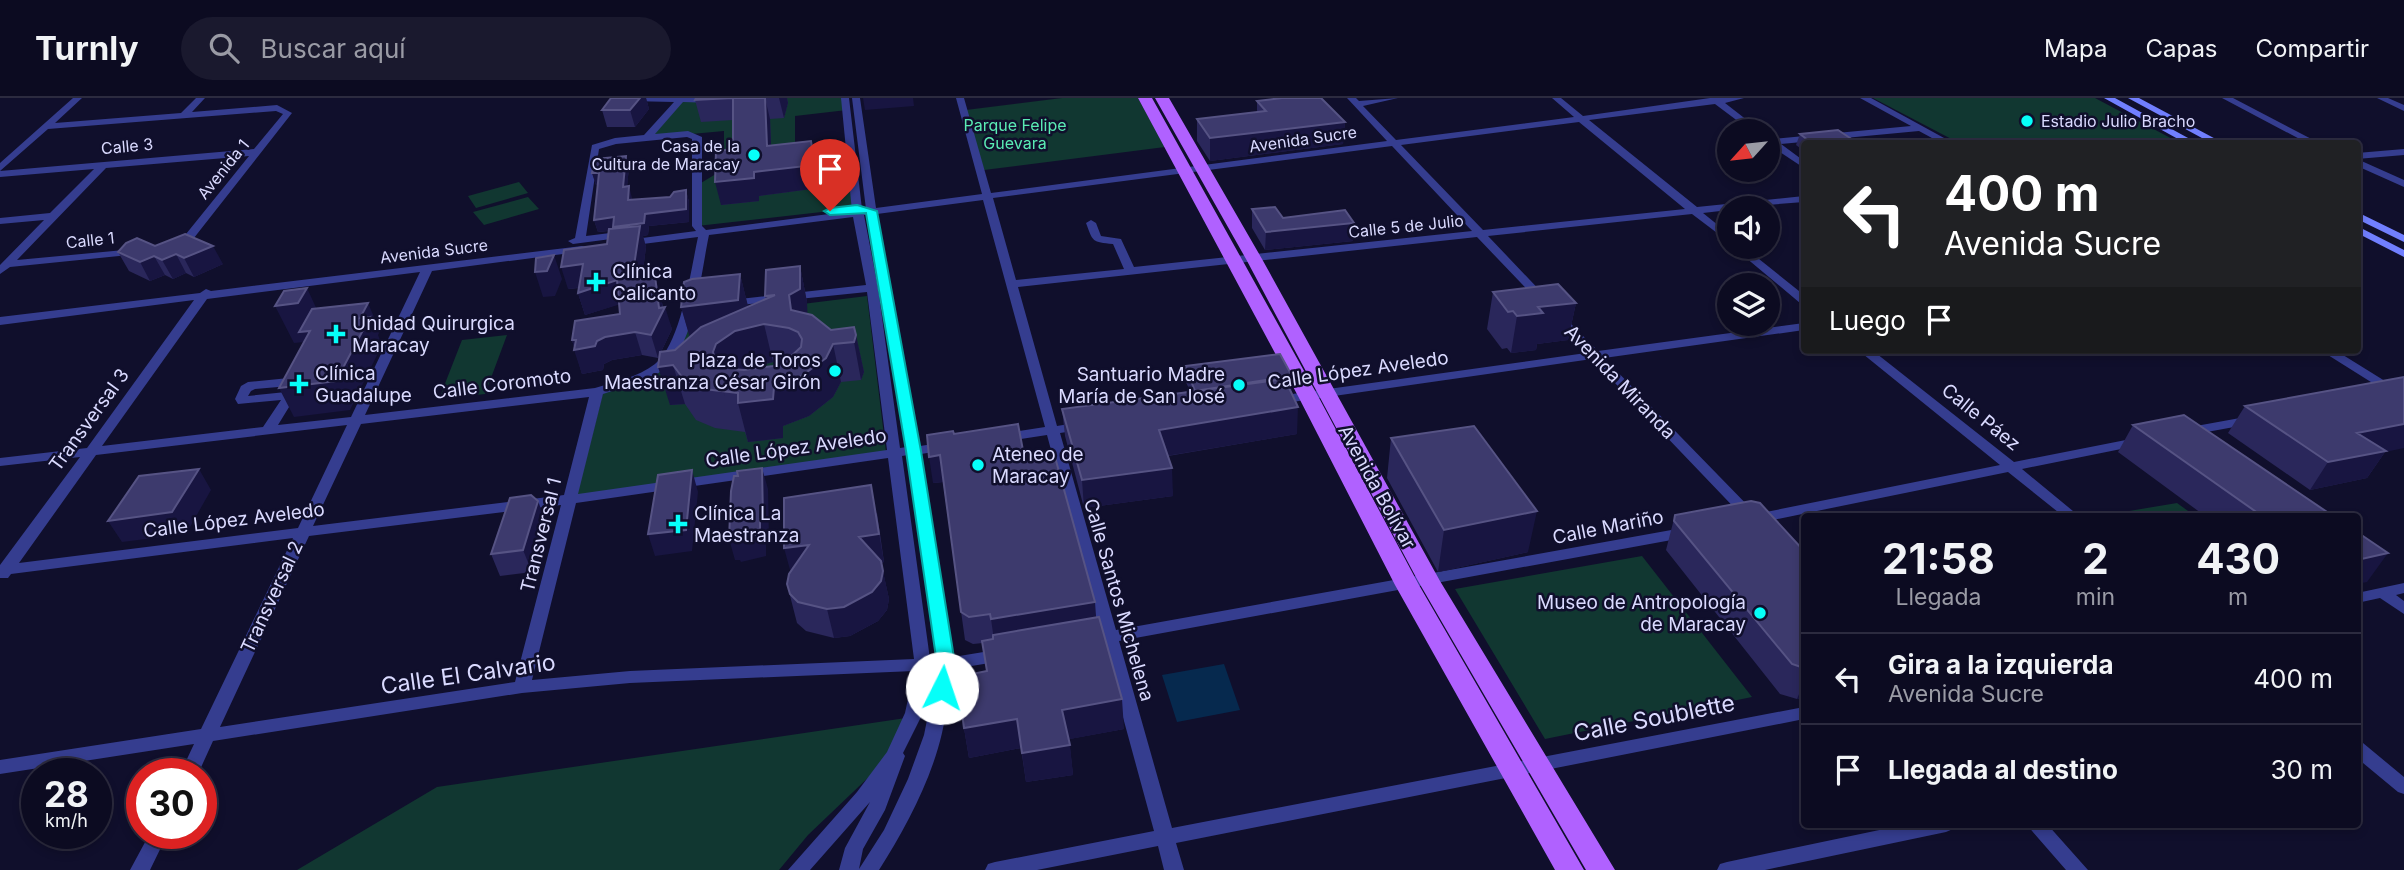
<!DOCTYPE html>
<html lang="es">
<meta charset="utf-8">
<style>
:root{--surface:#0c0b21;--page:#1a192e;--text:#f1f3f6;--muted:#9a9ba5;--line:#2c2b3f}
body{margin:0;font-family:Inter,sans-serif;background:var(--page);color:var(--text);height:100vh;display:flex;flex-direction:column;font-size:26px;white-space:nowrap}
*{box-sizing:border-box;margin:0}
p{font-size:23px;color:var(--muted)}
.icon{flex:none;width:38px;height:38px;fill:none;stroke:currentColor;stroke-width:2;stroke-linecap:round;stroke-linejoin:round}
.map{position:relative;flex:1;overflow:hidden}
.side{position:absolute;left:1801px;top:415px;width:560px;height:315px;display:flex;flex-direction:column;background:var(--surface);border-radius:7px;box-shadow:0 4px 10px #0003,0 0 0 2px var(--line)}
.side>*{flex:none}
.hud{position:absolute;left:1801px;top:42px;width:560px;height:214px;border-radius:7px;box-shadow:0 4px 10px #0003,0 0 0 2px var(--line);background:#202124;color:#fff;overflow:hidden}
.needle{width:46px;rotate:243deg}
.buttons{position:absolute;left:1717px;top:21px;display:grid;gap:14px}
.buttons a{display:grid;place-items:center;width:63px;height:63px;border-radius:50%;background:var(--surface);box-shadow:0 4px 10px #0003,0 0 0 2px var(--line);font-size:35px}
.speed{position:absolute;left:21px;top:660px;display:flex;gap:14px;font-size:35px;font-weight:700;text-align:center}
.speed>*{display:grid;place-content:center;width:91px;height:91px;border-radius:50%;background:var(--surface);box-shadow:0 4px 10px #0003,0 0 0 2px var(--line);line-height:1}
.speed small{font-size:18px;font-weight:400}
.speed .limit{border:10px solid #d22;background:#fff;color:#111}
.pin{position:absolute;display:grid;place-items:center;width:60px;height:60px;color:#fff;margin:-72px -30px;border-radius:50% 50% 50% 0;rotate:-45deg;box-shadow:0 0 7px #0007}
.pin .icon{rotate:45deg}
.me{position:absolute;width:77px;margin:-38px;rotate:4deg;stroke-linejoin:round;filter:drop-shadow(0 0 5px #0008)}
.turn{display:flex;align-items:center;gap:24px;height:147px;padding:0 28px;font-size:32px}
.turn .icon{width:91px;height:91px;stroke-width:2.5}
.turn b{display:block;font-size:49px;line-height:60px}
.then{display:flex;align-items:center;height:66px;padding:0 28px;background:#0003;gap:14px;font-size:26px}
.eta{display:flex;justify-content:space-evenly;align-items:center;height:119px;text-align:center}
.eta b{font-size:42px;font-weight:700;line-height:49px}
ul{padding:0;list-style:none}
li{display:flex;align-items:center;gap:21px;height:91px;padding:0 28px;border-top:2px solid var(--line)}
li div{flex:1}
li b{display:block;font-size:26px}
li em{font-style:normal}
header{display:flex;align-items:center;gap:42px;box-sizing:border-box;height:98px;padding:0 35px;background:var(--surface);border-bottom:2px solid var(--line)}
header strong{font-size:33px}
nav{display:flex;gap:38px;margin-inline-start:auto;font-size:24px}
.search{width:490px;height:63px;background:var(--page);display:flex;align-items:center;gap:18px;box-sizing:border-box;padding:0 24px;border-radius:38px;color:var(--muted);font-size:26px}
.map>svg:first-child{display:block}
.green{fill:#113731}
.water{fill:#06294e}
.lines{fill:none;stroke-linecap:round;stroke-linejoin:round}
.street{fill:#353d8f;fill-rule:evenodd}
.secondary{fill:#717fff;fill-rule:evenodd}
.primary{fill:#b061ff;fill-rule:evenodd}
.wall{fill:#2a275b;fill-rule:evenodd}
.shaded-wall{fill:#181541}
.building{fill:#3d3a6d;stroke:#565384;stroke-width:2;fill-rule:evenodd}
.route{fill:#06fff9;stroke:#04a6a2;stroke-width:2}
.poi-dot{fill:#06fff9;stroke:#100f2c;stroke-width:2.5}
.labels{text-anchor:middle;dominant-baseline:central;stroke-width:5;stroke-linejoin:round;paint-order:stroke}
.far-poi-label{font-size:16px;fill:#dadaff;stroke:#100f2c;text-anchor:start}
.far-park-label{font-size:16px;fill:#5aebb4;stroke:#100f2c}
.far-street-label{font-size:16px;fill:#dadaff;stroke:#100f2c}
.poi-label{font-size:19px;fill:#dadaff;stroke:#100f2c;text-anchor:start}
.street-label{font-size:19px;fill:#dadaff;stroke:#100f2c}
.near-street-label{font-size:23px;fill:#dadaff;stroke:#100f2c}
</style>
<header>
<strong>Turnly</strong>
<div class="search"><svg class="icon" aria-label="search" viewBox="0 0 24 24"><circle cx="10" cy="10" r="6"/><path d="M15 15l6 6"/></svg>Buscar aquí</div>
<nav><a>Mapa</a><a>Capas</a><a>Compartir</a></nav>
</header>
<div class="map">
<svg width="2404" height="772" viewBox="0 0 2404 772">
<rect width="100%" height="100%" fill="#100f2c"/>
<path class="green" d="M614,0H845L847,12L795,18V65L851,60L857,110L697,128L696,88L724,71V33L648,40L678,3Z
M1062,0H1138L1165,49L984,72L966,12Z
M1873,0H2095L2180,45H1959Z
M519,84L528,95L476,110L468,98Z
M528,99L539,111L484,127L473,114Z
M867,198L886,354L577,397L603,295L666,268L689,220Z
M507,237L485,296L439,301L462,242Z
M2177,405L2195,418H2099Z
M1642,458L1752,599L1545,641L1455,491Z
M906,620L896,653L808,737L779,772H297L437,689Z"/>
<path class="water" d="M1224,566L1240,612L1177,624L1162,577Z"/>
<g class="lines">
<path class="street" d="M73,0H82L55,25L181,15L196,0H205L192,14L277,7L292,15L190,145L175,150L170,147L182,141L249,58L106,70L17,162L135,151L140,154L139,156L10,169L0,176V167L44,122L0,126V120L50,115L94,71L0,79V73L254,51L283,16L276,13L48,31L0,73V65Z
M625,0H718L719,2L715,5L683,4L655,36L688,33L702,39V128L706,132L852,113L841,0H849L862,111H866L852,0H860L876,110L982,96L956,0H964L991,95L1387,43L1347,0H1356L1359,3L1398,0L1363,8L1396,42L1574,19L1552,0H1561L1583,18L1710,0H1744L1725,5L1761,33H1751L1715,6L1589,22L1697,109L1804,98V104L1729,110V112L1703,115L1729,136V144L1692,116L1488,138L1547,200V204H1539L1477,139L1018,189L1057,328L1081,324L1088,328L1086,331L1060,335L1116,532L1688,429L1695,434L1688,439L1119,543L1172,730L1804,609V621L1176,745L1184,772H1164L1158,748L1037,772H985L988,766L995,764L1154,733L1103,546L1088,549L1082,547L1080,543L1082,539L1100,535L1047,337L1001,344L994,340L1001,336L1045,329L983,102L877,116L920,348L946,344L953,348L946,352L921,356L953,559L1002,551L1008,553L1010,557L1008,561L1002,563L953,571C950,592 947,614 942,635C931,683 905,731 879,772H839L845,750L870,704L810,772H788L857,694L887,654L905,615L914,573L630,585L522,595L213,643L198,676H180L194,646L0,676V662L201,631L293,440L11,476L8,480H0V467L80,359L0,368V360L87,350L194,202L0,227V219L200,195L206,191L211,193L582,148L586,149V153L432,173L365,317L595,290C615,284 638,279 655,266C681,246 691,171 698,139L627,148L622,145L627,142L696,133L692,128V41L687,39L616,46L599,51L586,138L626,133L631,136L626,139L573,146L568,143L575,140L592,47L615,40L644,37L674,4L629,3ZM1579,24L1685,111L1483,132L1401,47ZM1392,48L1472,133L1134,169L1121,141L1101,138L1096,125L1091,122L1086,125C1093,144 1092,144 1113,146L1124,171L1016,182L993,100ZM864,117H867L907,349L900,350L878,190ZM853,119L866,187L731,202L725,205L731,208L867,194L887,352L578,396L603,296C623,289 647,285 664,271C695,247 701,174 709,137ZM420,174L351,319L278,327L305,283L299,279L248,284L241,288L235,301L238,306L281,302L263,329L102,348L207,201ZM290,288L286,294L248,298L251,293L255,291ZM589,299L564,397L313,428L361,326ZM347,327L298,430L19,465L96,357ZM908,357L937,560L930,561L902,358ZM888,360L914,561L630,573L532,582L576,405ZM561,407L515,584L220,629L309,438ZM937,572L924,637L908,681L884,732L859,771L863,751L885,712L905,658L903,655L923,615L930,573Z
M1860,0H1871L1955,46H1943L1919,33L1781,46L1804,63V70L1768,46L1769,39L1774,41L1911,28Z
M2222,0H2233L2321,46H2309Z
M2377,0H2388L2404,7V13Z
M2404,51V57L2357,61V55Z
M2357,61L2404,82V89L2357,68Z
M1733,149H1744L1804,197V206L1800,205Z
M1559,216L1563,218L1598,253L1804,225V232L1604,260L1756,416L2000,367L1858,252H1872L2014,364L2141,339L2148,343L2141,347L2022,371L2079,418H2063L2008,374L1753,426L1746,422L1592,261L1278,306L1272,302L1278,298L1586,255L1555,222V218Z
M2320,252H2335L2401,293L2400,296H2390Z
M2251,318L2258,322L2256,325L2185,338L2178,334L2185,330Z
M2404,485V495L2396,497L2404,503V516L2380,500L2357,505V495Z
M2357,643L2363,645L2404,679V696L2398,694L2357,660Z
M1908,726H1955L1953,731L1946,734L1765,772H1717L1720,766L1727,764Z
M2026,726H2047L2088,772H2066Z
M150,735H168L150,772H130Z"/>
<path class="secondary" d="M2104,0H2115L2199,46H2187Z
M2128,0H2139L2225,46H2213Z
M2357,114L2404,137V144L2357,121Z
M2357,128L2404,152V159L2357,135Z"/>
<path class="primary" d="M1138,0H1152L1318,298L1419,487L1584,772H1555L1395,487L1298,298Z
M1155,0H1169L1262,161L1440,483L1615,772H1586L1418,483L1246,161Z"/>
</g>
<path class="wall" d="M611,0H646L649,11L635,29H607L602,12Z
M696,0H787L788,5L784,20L770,21L771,47L819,90L759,98V103L721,107L733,51V22L701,24L695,2Z
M1257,3L1345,24L1343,46L1210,63L1197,43V21L1257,14Z
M1800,36L1853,42L1852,46H1804V53L1796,47Z
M626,58L629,69L627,88L632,102L670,99L686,92L689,104V124L649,128L648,137L643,138L646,149L642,180L661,200L663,209L672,231L661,254L675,252L690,239L681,209L740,176L748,209L766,201L765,198L800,168L807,204V216L831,232L854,229L864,274L861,282L841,284L833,299L809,318L783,328V340L748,344L745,334L715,330L696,322L685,306L670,307L660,255L658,260L642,257L612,262L604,266L603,272L582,276L572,242L620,216L619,206L585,217L578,195L579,190L568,191L607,146L609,133L598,134L594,122L598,87H596L592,75ZM773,264L781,265L773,268L743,272L745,271Z
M1252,111L1283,120L1353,143L1265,152L1252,130Z
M155,148L223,166L194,179L186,175L173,181L165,177L150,183L129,173L118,154Z
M1493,194L1576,205L1568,242L1537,246L1536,252L1511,255L1507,250L1502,251L1487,231Z
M1185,268L1292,292H1290L1297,336L1168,358L1173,398L1084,410L1065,338L1062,311L1190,293L1185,282Z
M2245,308L2385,354L2367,380L2310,392L2228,335Z
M2133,327L2333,418H2205L2118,354Z
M954,336L1025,363L1096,519L1124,631L1069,641L1073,677L1026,684L1021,650L969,660L964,630L987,573L983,545L973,546L965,542L943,384L933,385Z
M1391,340L1528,454L1438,474L1387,380Z
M877,415L884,464L881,465L889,501L887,512L878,523L850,538L834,540L806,533L797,525L787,486Z
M1675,417L1804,453V600L1797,601L1780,596L1666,452Z
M546,424L532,474L500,478L491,456Z"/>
<path class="shaded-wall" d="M640,0H646L649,11L635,29L630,12Z
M765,0L770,21L772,71L767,48Z
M779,0H787L788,5L784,20Z
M863,0H913L914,8L865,12Z
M1345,24L1343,46L1210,63V40Z
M1853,42L1852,46H1822Z
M811,43L819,90L759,98V103L721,107L715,84L754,74Z
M626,58L629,69L626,101L623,89Z
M592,75H599L603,86L596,87Z
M629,88L632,100V114L628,102Z
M686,92L689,104V124L649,128L648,137L643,138L646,149L639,204L614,132L598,134L594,122L645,116Z
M1354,125L1353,143L1265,152L1266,134Z
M213,148L223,166L194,179L184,160Z
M176,156L186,175L173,181L162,162Z
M554,157L562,181L555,198L543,199L535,174Z
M154,158L165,177L150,183L140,164Z
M583,166L590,188L568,191L561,169Z
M800,168L807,204L808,228L791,212L789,197Z
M740,176L749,212L764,226L773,264L745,271L726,284L723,292L725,299L713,254L692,247L681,209Z
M655,178L661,200L663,213L665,209L672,231L658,260L651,237L659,210Z
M617,182L624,205L585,217L578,195Z
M307,190L324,227L304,244L294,245L275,208Z
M368,205L380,233L378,237L382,247L350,312L294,319L279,290L360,220Z
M1576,205L1568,242L1537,246L1536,252L1511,255L1517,218L1538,209Z
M635,234L642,257L612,262L604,266L603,272L582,276L574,252H575L572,242L597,243L605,239Z
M856,237L864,274L861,282L854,244Z
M833,246L841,284L833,299L809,318L783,328V340L748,344L738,305L774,289Z
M673,267L685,306L670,307L658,269Z
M1292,278V292L1195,307V293Z
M1298,309L1297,336L1160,359L1159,332Z
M2404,326V350L2385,354L2367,380L2310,392L2328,364L2357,335Z
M940,357L944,384L933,385L929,359Z
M762,370L768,391L769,442L766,443V458L741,464L740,462H735L729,441L760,421Z
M1172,370L1173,398L1084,410L1082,382Z
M199,371L211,392L186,436L122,444L108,423Z
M692,372L698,394L692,453L655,458L648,436Z
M871,387L884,464L865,467L859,439Z
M538,403L546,424L532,474L523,452Z
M1537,413L1528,454L1438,474L1444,432Z
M809,447L792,479L784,450Z
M2388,455L2367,484L2357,486V462Z
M883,473L889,501L887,512L878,523L850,538L834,540L827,511Z
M1095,504L1097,532L995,549L991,521Z
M1804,584V600L1797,601Z
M1122,601L1124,631L1065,642L1062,612Z
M1017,621L1021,650L969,660L964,630Z
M1070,647L1073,677L1026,684L1022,655Z"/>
<path class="building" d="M611,0H640L630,12H602Z
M696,0H765L767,48L811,43L815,67L754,74V80L715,84L716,53L733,51V0L695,2Z
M1282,0H1321L1345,24L1210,40L1197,21L1266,13L1257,3Z
M1838,32L1853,42L1813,46L1800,36Z
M626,58L623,89L629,88L628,102L670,99L674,94L686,92V111L645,116L644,125L613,129L614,119L594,122L599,75H592L595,61Z
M1275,109L1283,120L1345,112L1354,125L1266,134L1252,111Z
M640,128L632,181L655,178L659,210L665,209L651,237L635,234L605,239L597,243L595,248L574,252L576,242H572L575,223L620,216L617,182L578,195L583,166L561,169L564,152L607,146L609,131Z
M185,136L213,148L184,160L176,156L162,162L154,158L140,164L118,154L126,145L137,140L155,148Z
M554,157L547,173L535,174L536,160Z
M800,168V191L789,197L791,212L812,217L831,232L854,229L856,237L854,244L833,246L826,260L800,279L774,289L773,301L738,305V295L704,291L685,283L673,267L658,269L660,254L675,252L701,229L775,197L765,198L766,172ZM764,226L789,230L798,234L802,241L801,249L786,263L773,268L744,272L731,271L715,261L713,254L716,246L735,233Z
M740,176L738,202L681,209L684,184L692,181Z
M1558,186L1576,205L1538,209L1543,215L1517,218L1513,213L1508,214L1493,194Z
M307,190L298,205L275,208L284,193Z
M368,205L360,220L370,219L336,283L279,290L310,233L299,234L312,211Z
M1280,256L1292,278L1195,293L1185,268Z
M2404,279V326L2357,335L2386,353L2328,364L2245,308Z
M1285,281L1298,309L1159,332L1172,370L1082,382L1062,311Z
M2184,317L2333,418H2262L2133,327Z
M1018,326L1025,363L1055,359L1095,504L991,521L990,516L969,519L961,514L940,357L929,359L927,337L953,333L954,336Z
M1474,328L1537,413L1444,432L1391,340Z
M762,370L763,421H760V436L735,442V440L729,441L731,393L734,378H738L737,373Z
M199,371L172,414L108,423L139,378Z
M692,372L686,432L648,436L658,377Z
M871,387L879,436L859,439L881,463L883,473L881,483L872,494L844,509L827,511L798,504L790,496L787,486L789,476L809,447L784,450V400Z
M531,397L538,403L523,452L491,456L510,400Z
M1751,403L1760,405L1804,453V570L1792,566L1674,423L1675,417Z
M2357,434L2388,455L2357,462Z
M1099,519L1122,601L1062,612L1070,647L1022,655L1017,621L964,630L957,579L987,573L982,543L993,541V537Z"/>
<path class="route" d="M857,107L877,113L921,353L955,566L948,595H935L932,590L937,566L906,353L866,115L830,117L824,113L830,110Z"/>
<g class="poi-dot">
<circle cx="2027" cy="23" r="7"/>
<circle cx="754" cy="57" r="7"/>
<path d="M592.5 173.5h7v7h7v7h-7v7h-7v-7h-7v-7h7z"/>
<path d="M332.5 225.5h7v7h7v7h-7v7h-7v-7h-7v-7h7z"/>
<circle cx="835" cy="273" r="7"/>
<path d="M295.5 275.5h7v7h7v7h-7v7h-7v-7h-7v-7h7z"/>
<circle cx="1239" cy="287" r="7"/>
<circle cx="978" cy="367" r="7"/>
<path d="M674.5 415.5h7v7h7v7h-7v7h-7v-7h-7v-7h7z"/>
<circle cx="1760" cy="515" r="7"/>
</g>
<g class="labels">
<g class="far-poi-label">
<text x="2041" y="23">Estadio Julio Bracho</text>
<text x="740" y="48" text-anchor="end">Casa de la<tspan x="740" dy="18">Cultura de Maracay</tspan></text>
</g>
<g class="far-park-label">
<text x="1015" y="27">Parque Felipe<tspan x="1015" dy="18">Guevara</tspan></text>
</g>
<g class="far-street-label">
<text transform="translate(1303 41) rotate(-8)">Avenida Sucre</text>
<text transform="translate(127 48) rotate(-5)">Calle 3</text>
<text transform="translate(223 71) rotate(-51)">Avenida 1</text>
<text transform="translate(1406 128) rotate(-6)">Calle 5 de Julio</text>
<text transform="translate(90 142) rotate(-6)">Calle 1</text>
<text transform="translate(434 153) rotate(-7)">Avenida Sucre</text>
</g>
<g class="poi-label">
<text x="612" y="173">Clínica<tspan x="612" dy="22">Calicanto</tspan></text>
<text x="352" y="225">Unidad Quirurgica<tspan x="352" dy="22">Maracay</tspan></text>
<text x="821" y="262" text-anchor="end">Plaza de Toros<tspan x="821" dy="22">Maestranza César Girón</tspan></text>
<text x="315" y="275">Clínica<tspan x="315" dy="22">Guadalupe</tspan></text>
<text x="1225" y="276" text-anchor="end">Santuario Madre<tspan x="1225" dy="22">María de San José</tspan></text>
<text x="992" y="356">Ateneo de<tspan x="992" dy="22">Maracay</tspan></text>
<text x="694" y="415">Clínica La<tspan x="694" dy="22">Maestranza</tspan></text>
<text x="1746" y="504" text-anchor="end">Museo de Antropología<tspan x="1746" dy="22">de Maracay</tspan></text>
</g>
<g class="street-label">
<text transform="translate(1358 272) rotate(-8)">Calle López Aveledo</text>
<text transform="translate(1620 284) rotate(46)">Avenida Miranda</text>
<text transform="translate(502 286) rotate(-7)">Calle Coromoto</text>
<text transform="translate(1981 319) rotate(39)">Calle Páez</text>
<text transform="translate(89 322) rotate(-54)">Transversal 3</text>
<text transform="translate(796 350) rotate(-8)">Calle López Aveledo</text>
<text transform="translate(1377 389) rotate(61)">Avenida Bolívar</text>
<text transform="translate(234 422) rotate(-7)">Calle López Aveledo</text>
<text transform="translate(1608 429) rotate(-11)">Calle Mariño</text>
<text transform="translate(541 437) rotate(-76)">Transversal 1</text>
<text transform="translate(272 499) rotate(-65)">Transversal 2</text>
<text transform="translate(1119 502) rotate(74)">Calle Santos Michelena</text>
</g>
<g class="near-street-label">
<text transform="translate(468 576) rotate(-8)">Calle El Calvario</text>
<text transform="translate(1654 620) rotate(-11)">Calle Soublette</text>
</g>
</g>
</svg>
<div class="buttons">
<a><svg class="needle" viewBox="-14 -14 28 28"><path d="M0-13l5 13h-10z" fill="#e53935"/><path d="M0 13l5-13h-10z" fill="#9a9ba5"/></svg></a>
<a><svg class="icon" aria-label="sound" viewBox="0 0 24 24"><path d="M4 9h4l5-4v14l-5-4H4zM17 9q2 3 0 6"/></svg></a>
<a><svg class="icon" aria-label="layers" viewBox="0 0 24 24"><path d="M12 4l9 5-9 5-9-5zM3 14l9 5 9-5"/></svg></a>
</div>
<div class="speed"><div>28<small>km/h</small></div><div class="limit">30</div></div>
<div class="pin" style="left:830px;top:113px;background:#d93025"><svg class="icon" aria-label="arrive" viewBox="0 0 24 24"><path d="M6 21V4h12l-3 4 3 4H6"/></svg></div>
<svg class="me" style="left:942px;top:590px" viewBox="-20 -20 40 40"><circle r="19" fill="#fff"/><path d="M0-13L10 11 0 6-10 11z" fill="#06fff9"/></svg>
<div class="hud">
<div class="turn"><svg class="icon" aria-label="left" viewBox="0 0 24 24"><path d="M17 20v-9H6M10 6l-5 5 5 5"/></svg><div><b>400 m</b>Avenida Sucre</div></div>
<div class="then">Luego<svg class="icon" aria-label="arrive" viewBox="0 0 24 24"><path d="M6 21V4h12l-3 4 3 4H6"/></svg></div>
</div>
<section class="side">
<div class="eta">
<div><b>21:58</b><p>Llegada</p></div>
<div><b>2</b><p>min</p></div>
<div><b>430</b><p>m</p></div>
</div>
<ul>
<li><svg class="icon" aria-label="left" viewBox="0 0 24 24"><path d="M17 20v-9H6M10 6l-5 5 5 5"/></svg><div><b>Gira a la izquierda</b><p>Avenida Sucre</p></div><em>400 m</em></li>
<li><svg class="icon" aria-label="arrive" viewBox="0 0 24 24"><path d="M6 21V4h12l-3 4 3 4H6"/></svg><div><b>Llegada al destino</b></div><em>30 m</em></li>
</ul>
</section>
</div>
